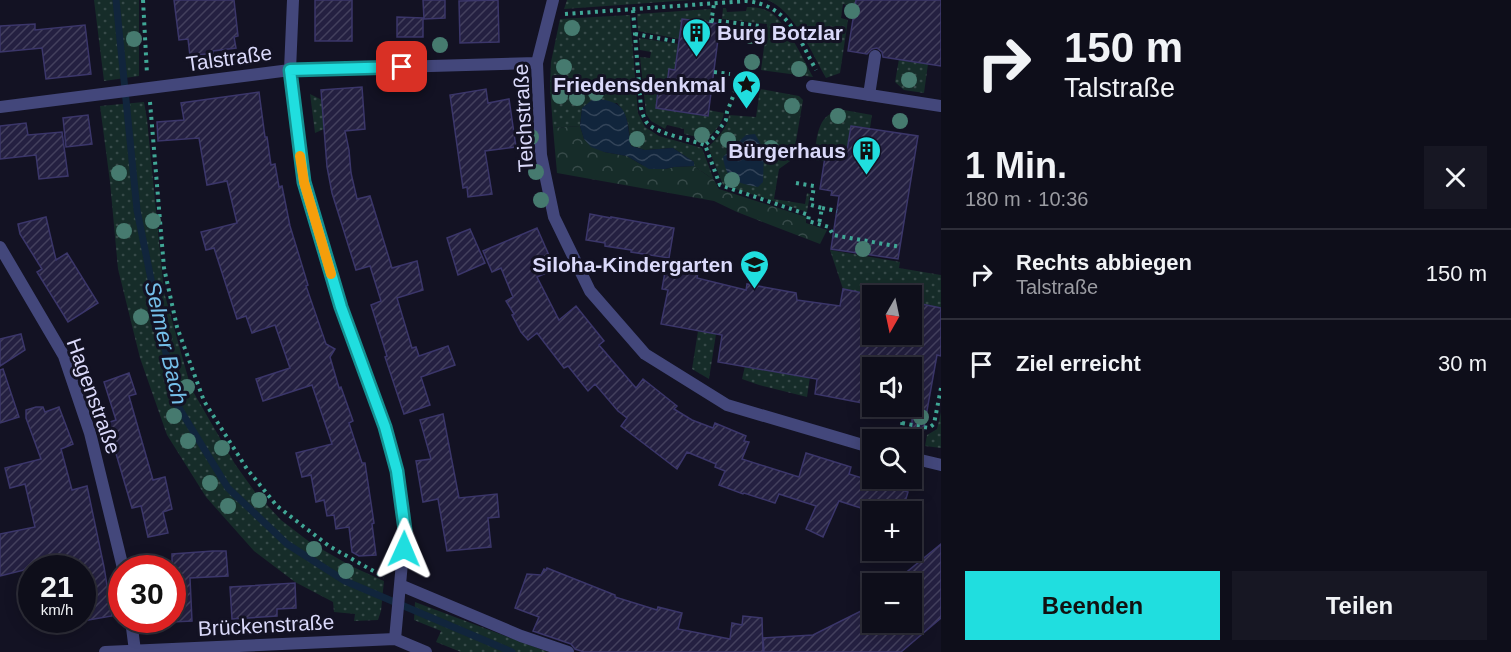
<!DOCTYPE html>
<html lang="de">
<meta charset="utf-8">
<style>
:root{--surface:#0e0e1a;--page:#171723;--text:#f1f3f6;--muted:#9b9ca2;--line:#2e2e39;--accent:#20dedf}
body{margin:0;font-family:Helvetica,sans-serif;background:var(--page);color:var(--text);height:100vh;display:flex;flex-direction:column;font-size:22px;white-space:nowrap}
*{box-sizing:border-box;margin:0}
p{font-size:20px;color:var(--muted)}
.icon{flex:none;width:33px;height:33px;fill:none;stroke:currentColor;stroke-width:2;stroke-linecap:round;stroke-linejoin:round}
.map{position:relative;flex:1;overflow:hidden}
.panel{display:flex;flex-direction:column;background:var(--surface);width:570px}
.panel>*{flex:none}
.top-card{background:#0e0e1a;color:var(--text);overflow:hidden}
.needle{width:39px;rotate:189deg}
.controls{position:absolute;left:862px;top:285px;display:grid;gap:12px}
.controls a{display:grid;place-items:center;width:60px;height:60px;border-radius:0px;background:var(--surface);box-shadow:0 3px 15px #0003,0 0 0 2px var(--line);font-size:30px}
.speed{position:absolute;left:18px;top:555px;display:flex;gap:12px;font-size:30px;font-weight:700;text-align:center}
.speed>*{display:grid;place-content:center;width:78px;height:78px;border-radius:50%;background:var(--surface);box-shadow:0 3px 15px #0003,0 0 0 2px var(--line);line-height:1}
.speed small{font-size:15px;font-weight:400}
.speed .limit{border:9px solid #d22;background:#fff;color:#111}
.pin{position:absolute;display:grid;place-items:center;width:51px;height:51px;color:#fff;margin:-26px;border-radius:12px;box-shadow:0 3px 9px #0006}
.me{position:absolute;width:66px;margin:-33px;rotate:1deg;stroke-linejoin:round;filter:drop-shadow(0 0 4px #0008)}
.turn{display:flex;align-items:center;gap:21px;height:126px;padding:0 24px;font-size:27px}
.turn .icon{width:78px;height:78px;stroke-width:2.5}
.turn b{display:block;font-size:42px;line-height:51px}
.round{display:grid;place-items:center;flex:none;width:63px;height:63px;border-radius:0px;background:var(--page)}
.head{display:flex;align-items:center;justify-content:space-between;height:102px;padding:0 24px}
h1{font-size:36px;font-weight:600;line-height:45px}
.action{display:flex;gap:12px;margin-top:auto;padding:12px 24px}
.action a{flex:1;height:69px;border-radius:0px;background:var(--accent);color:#111;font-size:24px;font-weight:600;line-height:69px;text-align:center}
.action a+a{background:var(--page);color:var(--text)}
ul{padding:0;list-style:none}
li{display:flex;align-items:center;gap:18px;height:90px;padding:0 24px;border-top:2px solid var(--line)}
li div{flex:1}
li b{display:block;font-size:22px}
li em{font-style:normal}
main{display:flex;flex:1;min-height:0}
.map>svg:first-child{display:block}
.green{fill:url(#green-dots)}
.forest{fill:url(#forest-crowns)}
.water{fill:url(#water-waves)}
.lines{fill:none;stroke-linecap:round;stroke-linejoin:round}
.stream{stroke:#11253c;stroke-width:7}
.building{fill:url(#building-hatch);stroke:#3b366a;stroke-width:1.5}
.path{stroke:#40a796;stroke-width:4;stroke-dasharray:3 4.5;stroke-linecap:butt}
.lane{stroke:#43477b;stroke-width:12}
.street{stroke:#43477b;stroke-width:12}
.tree{fill:#467a6f}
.route-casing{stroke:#159091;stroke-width:15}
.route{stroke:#20dedf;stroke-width:10}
.slow{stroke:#f59e0b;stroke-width:10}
.labels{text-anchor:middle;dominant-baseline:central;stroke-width:6;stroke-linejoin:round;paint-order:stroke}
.poi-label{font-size:21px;font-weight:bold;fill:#dad9fa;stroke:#131223;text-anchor:end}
.street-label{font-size:21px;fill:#dad9fa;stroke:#131223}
.water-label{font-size:22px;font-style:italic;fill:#75c0eb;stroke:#131223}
</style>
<main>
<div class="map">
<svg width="941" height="652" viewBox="0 0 941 652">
<defs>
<pattern id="green-dots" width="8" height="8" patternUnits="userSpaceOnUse" patternTransform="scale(1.5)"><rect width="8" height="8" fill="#162c29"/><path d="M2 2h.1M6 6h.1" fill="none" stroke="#374a49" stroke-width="1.8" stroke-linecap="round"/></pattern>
<pattern id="forest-crowns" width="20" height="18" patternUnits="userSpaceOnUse" patternTransform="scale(1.5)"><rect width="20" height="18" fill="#162c29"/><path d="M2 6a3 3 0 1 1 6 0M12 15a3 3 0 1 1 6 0" fill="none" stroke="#374a49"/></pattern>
<pattern id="water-waves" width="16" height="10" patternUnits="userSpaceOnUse" patternTransform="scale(1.5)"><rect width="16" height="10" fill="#11253c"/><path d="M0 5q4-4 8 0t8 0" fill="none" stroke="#334459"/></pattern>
<pattern id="building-hatch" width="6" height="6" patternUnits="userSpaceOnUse" patternTransform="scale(1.5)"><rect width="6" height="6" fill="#242041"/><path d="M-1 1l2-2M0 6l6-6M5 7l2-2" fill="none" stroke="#43405d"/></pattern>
</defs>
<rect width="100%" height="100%" fill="#131223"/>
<path class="green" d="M94,0H139V76L104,81Z
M567,0H691L564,9Z
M767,0H856L855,7L843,4L841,18L848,20L840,73L826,78C813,55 793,9 767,0Z
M747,7C755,7 763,8 770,12C787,23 803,59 813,77L761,70L767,24L722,19L723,8H726L727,12L746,11Z
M711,9L709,23L679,39L638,31L637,14Z
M630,15L638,113L645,127L659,136L702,148L714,180L694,166V162L673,148L645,150L631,146C628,126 630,119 617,103L582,108L580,126L553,128L550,87L551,62L560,19Z
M639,38L679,44L675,70L669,69L667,84L659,83L656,108L707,116L708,110L724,113C722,124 715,132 706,139L684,134V129L667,125L665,129L651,121L646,114L640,57L650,58L651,52L640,50Z
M899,59L928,64L924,93L904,90L895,82Z
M760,89L799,96L803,100L793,159L779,169L774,199L805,204L807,193L810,194L807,212L723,185L708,147C717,139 728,127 729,115L756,117Z
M310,94L322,100L324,129L315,133Z
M144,102L147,119L164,292L191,388L235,464L255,492L281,520L311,543L351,566L384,581L381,611L378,620L354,621L355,614L334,612L333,602L295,582L254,551L206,497L167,435L140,358L118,269L110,182L100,106Z
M844,110L872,115L870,128L851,126L847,157L832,154L831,159L825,157L824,161L814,160C816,146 816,122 830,114C834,111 839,111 844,110Z
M830,250L900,262L899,268L941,275V315L912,310V296L876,295L843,289Z
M698,331L716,334L709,379L692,369Z
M745,366L810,377L807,397L759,385L742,379Z
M941,412V448L925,446L927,435L937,429Z
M415,602L548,652H461L436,642L441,631L414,620Z"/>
<path class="forest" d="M580,126L584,139L604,152L627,156L642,165L665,169L674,167L694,166L714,180L719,189L806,217V223L827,230L820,244L737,212L714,201L557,173L553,128Z"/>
<path class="water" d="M593,99C630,100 626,117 631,146L645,150L673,148L694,162V166L674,167L665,169H649L627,156L604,152L591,147L584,139L580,126L582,108Z
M755,134L764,150L763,182L758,187C737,183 726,181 723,157L746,135Z"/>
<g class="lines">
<path class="stream" d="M116,0L137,210L176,403L228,488L287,544L345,581L512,652"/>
</g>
<path class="building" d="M174,0H234L238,36L234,37L236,48L213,51V53L190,56L188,39L179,40Z
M315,0H352V41H315Z
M423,0H445V18L424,19Z
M498,0L499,42L460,43L459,1Z
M856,0H941V66L883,57L882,52L877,48L872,49L867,54L848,51Z
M397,17L423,18V37H397Z
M682,19L720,24L708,116L656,108L659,82L667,84L669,69L675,70Z
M35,24V30L85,25L91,74L46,79L42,48L0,52V26Z
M362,87L365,129L345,131L349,150L351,173L357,199L370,196L392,268L417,261L423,290L397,298L412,348L416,347L419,356L448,346L455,365L421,377L430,405L404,414L385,357L387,356L371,305L381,301L370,266L356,270L332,193L327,167L321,90Z
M486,89L488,103L509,99L516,147L485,151L492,194L468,197L467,187L463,188L450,95Z
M259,92L265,137H267L271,165L275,164L279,187L282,186L290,226L308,285L306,286L326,344L335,349L330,357L339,388L341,387L353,421L349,423L362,463H365L374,523L372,524L376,555L359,556L352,552L349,527L336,529L334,515L327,516L324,500L316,502L311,475L302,477L296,453L332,444L312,385L263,401L256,379L290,368L275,325L252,333L246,316L237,319L214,248L206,250L201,232L237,223L227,181L207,185L199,138L158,141L157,122L184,120L181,103Z
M88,115L92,144L66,147L63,118Z
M26,123L28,135L62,132L68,176L39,179L36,155L0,159V126Z
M851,126L918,136L898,259L831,249L839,196L831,195L832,191L820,189L825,157L831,158L832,154L846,157Z
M590,214L611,218V217L674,228L669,258L631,252V250L605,246V243L586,240Z
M46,217L56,260L67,253L98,303L68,322L37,272L42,269L20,234L18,224Z
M537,228L555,269L537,277L559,320L576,306L604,341L599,345L636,388L643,379L677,406L674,409L692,420L713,428L715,423L746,436L744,441L749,442L742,459L799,477L806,453L851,467L849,474L908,492L902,512H867L864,509L839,501L823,537L806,529L816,506L779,494L775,503L744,493L743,494L719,485L725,471L715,467L716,464L687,452L677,469L621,426L627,418L618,411L595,384L588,391L568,366L564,368L537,333L528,340L521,332L512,315L514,314L506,301L513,297L501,268L492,272L483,251Z
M470,229L485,263L458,275L447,238Z
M666,266L698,272L697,278L746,290L747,284L796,293L797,300L840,306L843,289L873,295V334H912V302L941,308V356L937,355L921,444L912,443V368H873V405L815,394L817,379L718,362L722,335L661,324L668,290L662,289Z
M21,334L25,350L0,366V339Z
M3,369L19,417L0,423V370Z
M129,373L136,394L129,396L153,480L165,477L172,509L163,512L168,533L148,537L141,506L132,508L107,423L116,420L104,382Z
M36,407H43L45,412L59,407L73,444L61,449L72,490L87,486L104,567L112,616L82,621V568H32L0,576V534L35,527L25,484L10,488L5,468L41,459L26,418V410Z
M443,414L459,498L497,494L499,517L488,518L491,547L447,551L438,499L423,502L416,461L431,459L420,420Z
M941,544V618L901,652H764L763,638L813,635L873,605V622H912V584H900L897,580Z
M213,551H226L228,576L190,578L192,621L172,622V554Z
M547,568L615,595V597L657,610L658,607L682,613L678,629L730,639L732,623L742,625L743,616L762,618L763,652H584L575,649L571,644L533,631L539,617L515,608L527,574L541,575L544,569L546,570Z
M295,583L296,608L277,609V616L232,619L230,587Z"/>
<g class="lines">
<path class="path" d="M143,0L147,74
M633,10L641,108C643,114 644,121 649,125C660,134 691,140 705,145
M565,14L746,1C788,5 798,37 816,70
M711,20L760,26L754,44
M711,23L714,4
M635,34L679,42
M714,72L730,74
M741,76L727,112L726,120L714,137L705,145L720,185L809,215L808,221L829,227L833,235L901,247
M150,102L164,268L177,327L204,401L247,469L277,506L329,546L384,577
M796,183L814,186L811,205L822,208L819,224
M822,208L837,211
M902,423L929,428L934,424L941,388
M900,440L904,411"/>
<path class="lane" d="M869,95L875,56"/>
<path class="street" d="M293,0L290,70L304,182L341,307L385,427L397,471L405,530L395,639
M553,0L537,63L541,155L554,217L590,291L645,354L727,405L873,448
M812,86L941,106
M0,107L290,70L537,63
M0,247L64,356L90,433L123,568
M912,458L941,465
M400,585L521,636L568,652
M131,620L135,651
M105,652L395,639L426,652"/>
</g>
<g class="tree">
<circle cx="852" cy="11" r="8"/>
<circle cx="572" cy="28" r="8"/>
<circle cx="751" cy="36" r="8"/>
<circle cx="134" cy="39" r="8"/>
<circle cx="440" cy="45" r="8"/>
<circle cx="752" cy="62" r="8"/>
<circle cx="564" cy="67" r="8"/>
<circle cx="799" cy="69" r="8"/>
<circle cx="909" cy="80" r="8"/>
<circle cx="596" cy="93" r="8"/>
<circle cx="560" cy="96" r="8"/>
<circle cx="577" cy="98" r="8"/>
<circle cx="792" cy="106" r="8"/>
<circle cx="838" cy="116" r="8"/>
<circle cx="900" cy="121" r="8"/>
<circle cx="702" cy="135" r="8"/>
<circle cx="531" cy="137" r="8"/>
<circle cx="637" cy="139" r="8"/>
<circle cx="728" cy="140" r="8"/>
<circle cx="771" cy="148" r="8"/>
<circle cx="536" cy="172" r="8"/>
<circle cx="119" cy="173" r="8"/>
<circle cx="732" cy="180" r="8"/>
<circle cx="541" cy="200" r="8"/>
<circle cx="153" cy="221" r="8"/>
<circle cx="124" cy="231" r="8"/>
<circle cx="863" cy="249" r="8"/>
<circle cx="141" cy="317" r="8"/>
<circle cx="187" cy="387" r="8"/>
<circle cx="174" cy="416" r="8"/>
<circle cx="921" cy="417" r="8"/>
<circle cx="188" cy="441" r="8"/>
<circle cx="222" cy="448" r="8"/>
<circle cx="210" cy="483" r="8"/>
<circle cx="259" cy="500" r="8"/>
<circle cx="228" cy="506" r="8"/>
<circle cx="314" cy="549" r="8"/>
<circle cx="346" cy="571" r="8"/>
</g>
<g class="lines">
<defs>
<path id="route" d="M402,67L290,70L304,182L341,307L385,427L397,471L405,530L404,549"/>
</defs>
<use href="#route" class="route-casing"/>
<use href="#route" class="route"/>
<path class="slow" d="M300,156L304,182L331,274"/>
</g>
<defs>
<symbol id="building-pin" viewBox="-11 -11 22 30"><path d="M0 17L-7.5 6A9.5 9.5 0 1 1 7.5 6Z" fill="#20dedf" stroke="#131223"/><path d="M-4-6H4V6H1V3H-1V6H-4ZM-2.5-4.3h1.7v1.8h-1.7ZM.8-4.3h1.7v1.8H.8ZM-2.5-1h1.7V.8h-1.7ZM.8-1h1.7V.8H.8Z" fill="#111"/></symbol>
<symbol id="sight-pin" viewBox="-11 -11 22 30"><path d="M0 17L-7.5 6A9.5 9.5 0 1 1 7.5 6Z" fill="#20dedf" stroke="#131223"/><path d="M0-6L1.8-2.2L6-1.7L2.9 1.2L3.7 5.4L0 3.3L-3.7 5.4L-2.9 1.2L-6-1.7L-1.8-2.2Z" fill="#111"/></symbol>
<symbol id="school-pin" viewBox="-11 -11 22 30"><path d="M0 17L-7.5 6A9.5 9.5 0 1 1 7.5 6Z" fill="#20dedf" stroke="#131223"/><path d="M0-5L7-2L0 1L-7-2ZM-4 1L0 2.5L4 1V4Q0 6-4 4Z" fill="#111"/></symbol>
</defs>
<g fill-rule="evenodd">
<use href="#building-pin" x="680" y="16" width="33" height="45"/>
<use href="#sight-pin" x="730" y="68" width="33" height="45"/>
<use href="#building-pin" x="850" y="134" width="33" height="45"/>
<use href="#school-pin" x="738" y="248" width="33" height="45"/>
</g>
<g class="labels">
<g class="poi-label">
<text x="717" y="32" text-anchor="start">Burg Botzlar</text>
<text x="726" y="84">Friedensdenkmal</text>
<text x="846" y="150">Bürgerhaus</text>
<text x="733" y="264">Siloha-Kindergarten</text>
</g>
<g class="street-label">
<text transform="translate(229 58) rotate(-8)">Talstraße</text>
<text transform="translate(523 118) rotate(-93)">Teichstraße</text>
<text transform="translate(94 396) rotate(70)">Hagenstraße</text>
<text transform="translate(266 625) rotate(-3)">Brückenstraße</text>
</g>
<g class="water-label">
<text transform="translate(166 343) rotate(77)">Selmer Bach</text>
</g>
</g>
</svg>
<div class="controls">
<a><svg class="needle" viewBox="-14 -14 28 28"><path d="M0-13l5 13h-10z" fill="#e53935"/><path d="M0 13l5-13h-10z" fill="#9b9ca2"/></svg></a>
<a><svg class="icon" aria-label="sound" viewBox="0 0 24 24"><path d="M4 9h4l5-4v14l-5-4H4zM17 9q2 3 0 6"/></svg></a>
<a><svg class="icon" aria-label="search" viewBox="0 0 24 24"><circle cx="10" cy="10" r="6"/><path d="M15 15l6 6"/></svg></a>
<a>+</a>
<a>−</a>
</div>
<div class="speed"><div>21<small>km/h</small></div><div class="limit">30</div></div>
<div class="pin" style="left:402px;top:67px;background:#d93025"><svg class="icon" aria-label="arrive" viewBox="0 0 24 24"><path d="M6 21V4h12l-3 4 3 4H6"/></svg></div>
<svg class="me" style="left:404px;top:549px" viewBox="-20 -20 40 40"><path d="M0-17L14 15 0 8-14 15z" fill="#20dedf" stroke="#fff" stroke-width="4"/></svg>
</div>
<section class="panel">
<div class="top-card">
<div class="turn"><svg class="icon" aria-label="right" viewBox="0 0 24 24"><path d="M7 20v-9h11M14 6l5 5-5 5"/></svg><div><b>150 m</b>Talstraße</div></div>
</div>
<div class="head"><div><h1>1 Min.</h1><p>180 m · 10:36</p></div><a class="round"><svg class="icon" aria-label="close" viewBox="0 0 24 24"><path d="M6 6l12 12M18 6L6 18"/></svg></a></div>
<ul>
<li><svg class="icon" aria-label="right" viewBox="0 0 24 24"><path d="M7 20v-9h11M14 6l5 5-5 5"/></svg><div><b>Rechts abbiegen</b><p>Talstraße</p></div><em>150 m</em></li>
<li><svg class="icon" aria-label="arrive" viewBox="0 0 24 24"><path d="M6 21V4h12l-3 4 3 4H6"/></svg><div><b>Ziel erreicht</b></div><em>30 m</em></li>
</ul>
<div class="action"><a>Beenden</a><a>Teilen</a></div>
</section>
</main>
